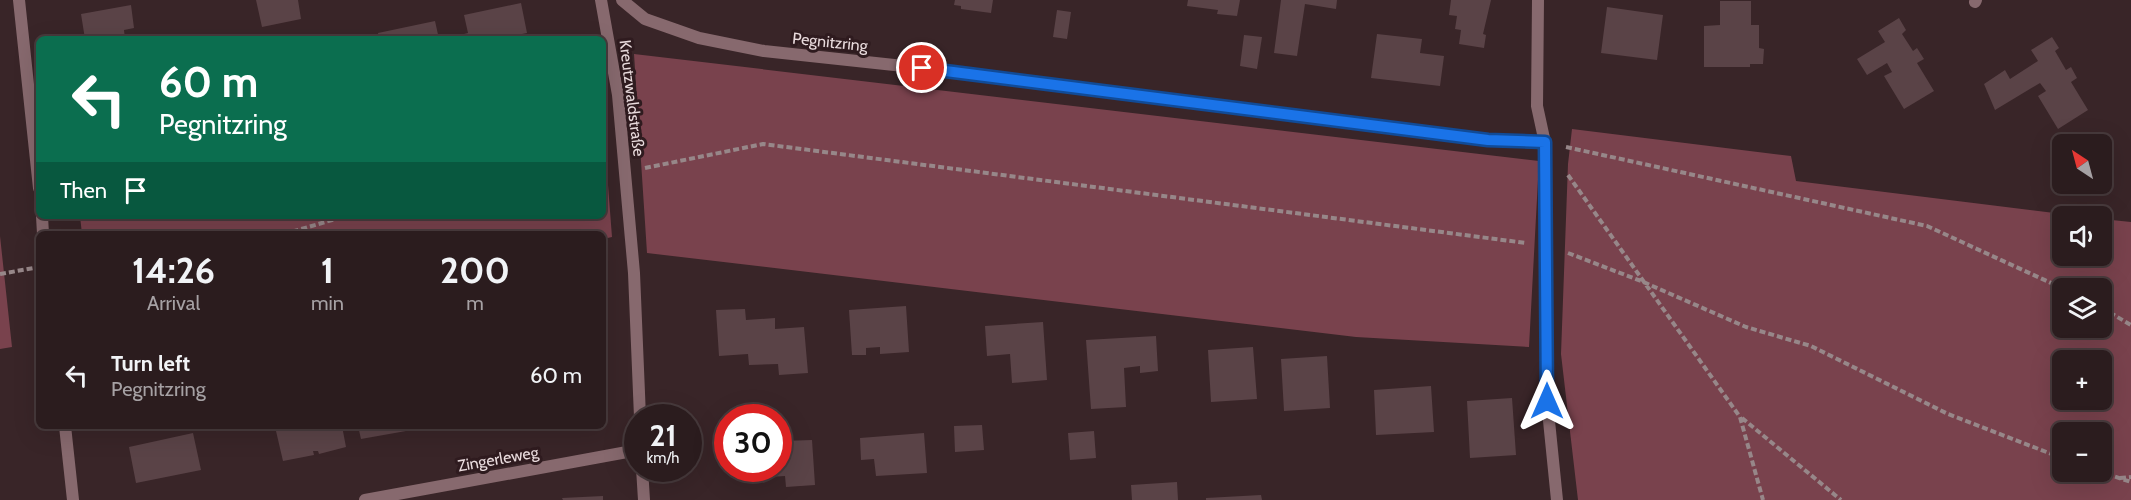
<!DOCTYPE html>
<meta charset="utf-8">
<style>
:root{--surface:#2b1c1e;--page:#37292b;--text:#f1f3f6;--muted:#a6a1a4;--line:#473a3c}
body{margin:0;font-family:Cabin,sans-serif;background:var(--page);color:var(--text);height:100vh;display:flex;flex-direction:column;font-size:22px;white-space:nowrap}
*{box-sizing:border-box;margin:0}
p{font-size:20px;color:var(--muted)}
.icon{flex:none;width:33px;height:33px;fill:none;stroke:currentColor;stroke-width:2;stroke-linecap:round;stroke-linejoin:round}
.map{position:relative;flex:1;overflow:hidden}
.details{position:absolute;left:36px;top:231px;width:570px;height:198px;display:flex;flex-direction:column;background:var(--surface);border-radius:9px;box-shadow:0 6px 24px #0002,0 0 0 2px var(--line)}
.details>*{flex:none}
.banner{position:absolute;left:36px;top:36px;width:570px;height:183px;border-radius:9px;box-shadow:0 6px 24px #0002,0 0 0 2px var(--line);background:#0b6e4f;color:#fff;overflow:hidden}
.needle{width:39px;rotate:324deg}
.buttons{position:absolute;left:2052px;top:134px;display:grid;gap:12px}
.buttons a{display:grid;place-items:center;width:60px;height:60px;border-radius:9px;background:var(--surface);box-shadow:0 6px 24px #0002,0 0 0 2px var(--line);font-size:30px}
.speed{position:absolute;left:624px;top:404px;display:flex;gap:12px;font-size:30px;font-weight:700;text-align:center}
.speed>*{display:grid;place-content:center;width:78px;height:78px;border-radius:50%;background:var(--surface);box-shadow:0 6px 24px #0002,0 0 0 2px var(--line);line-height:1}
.speed small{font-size:15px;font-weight:400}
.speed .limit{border:9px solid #d22;background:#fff;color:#111}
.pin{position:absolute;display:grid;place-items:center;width:51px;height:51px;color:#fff;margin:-26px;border:3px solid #fff;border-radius:50%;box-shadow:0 2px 6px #0007}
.me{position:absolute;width:66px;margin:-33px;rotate:0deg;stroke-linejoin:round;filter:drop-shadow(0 0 4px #0008)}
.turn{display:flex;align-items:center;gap:21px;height:126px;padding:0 24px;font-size:27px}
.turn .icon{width:78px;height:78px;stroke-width:2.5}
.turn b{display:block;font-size:42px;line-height:51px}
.then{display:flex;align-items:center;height:57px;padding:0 24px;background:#0003;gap:12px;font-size:22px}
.eta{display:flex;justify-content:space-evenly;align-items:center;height:102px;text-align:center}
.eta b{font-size:36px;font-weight:700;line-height:42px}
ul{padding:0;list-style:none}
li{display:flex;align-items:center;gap:18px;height:84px;padding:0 24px}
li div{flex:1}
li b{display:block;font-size:22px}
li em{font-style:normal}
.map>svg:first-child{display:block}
.green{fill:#79424d;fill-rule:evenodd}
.building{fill:#5a4347}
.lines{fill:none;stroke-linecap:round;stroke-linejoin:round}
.path{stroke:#978789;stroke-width:4;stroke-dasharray:6 3;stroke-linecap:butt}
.minor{stroke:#87696e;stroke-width:12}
.route-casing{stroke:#114b97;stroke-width:15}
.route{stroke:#1a73e8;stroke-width:10}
.labels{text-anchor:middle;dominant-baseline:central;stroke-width:6;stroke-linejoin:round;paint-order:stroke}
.street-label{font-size:16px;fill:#e9dbdd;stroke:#2f1b1f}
</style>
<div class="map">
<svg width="2131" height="500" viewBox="0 0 2131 500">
<rect width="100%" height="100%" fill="#392528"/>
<path class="green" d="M634,54L1539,161L1529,347L1356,337L647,253Z
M603,120L612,237L603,239V234H82L80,216H603Z
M1572,129L1791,156L1796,181L2079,216H2062V255H2102V219L2131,222V500H1578L1561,354L1568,164ZM2062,288H2102V327H2062ZM2062,360H2102V399H2062ZM2062,432H2102V471H2062Z
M0,236L12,347L0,349Z"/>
<path class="building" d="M256,0H298L301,19L262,27Z
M955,0H993L991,13L961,9V6L954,5Z
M1188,0H1240L1237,16L1217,14L1218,10L1187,6Z
M1281,0H1337L1336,9L1305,4L1297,56L1274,53Z
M1451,0H1491L1483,34L1486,35L1484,48L1459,44L1461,30L1455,29L1457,16L1449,15Z
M1720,1H1751V25H1759V48L1764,49L1763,64H1750V67H1704V26L1720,25Z
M521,3L527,33L497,39H444L468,33L464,15Z
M131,5L134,28L124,30L125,39H85L81,14Z
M1607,7L1663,15L1657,60L1601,53Z
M1057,10L1071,12L1067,39L1053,37Z
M1899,18L1906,30L1902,34L1913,51L1917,48L1924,59L1917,63L1934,91L1904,109L1884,76L1892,72L1887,63L1867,75L1857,59L1885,42L1878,31Z
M435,21L439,39H379L378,33Z
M1377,34L1422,39L1420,53L1444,56L1440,86L1371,78Z
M1244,35L1262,37L1257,69L1240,66Z
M2052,37L2059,48L2055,51L2066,70L2071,67L2077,78L2071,82L2088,110L2058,129L2038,96L2046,91L2040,83L1995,110L1984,84L2005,70L2010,79L2038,61L2031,50Z
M906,306L909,352L880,354V347L866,348V355H852L849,310Z
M745,309L746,320L775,318V329L804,327L808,373L779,375L778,364L749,365L748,354L719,356L716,310Z
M1043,322L1047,380L1012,383L1010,354L987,356L985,326Z
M1156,336L1158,371L1140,373V366L1124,368L1126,407L1091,409L1086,340Z
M1253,347L1257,399L1211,402L1208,350Z
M1327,356L1330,408L1284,411L1281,359Z
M1431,386L1434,432L1376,435L1374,390Z
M1512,398L1516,455L1470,458L1467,401Z
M723,423H728V466L726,467Z
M982,425L984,450L955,452L954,426Z
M299,426H342L346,447L319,454L318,451H313L314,455L283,461L276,431Z
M358,426H405L406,431L361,439Z
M778,430H782L783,441L812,440L815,485L786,487L785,476L756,478L755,468H778Z
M1094,431L1096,458L1070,460L1068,433Z
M193,433L201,470L136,483L129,447Z
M924,433L927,473L876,476L874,459L861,460L860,438Z
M1177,482L1178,500H1132L1131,485Z
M1261,495L1262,500H1206V498Z
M603,496V500H563L562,498Z"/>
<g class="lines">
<path class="path" d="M1566,147L1927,226L2062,288
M645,168L763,144L1526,243
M1568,175L1740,417L1763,500
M284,234L346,216
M1568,253L1641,281L1746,327L1811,346L1948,414L2062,458
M0,274L39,267
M2102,308L2131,325
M1742,418L1841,500
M2098,471L2131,482
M2120,478L2131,477"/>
<path class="minor" d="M19,0L39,188
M601,0L618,95L634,273L640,417
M622,0L645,19L699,38L764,51L922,68L1488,140L1545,143
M1538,0L1537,106L1545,143L1546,176L1547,401L1557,500
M1975,2L1976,0
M42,216L43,234
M65,426L73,500
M642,468L644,500
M365,500L638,450"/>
</g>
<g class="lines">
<defs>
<path id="route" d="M922,68L1488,140L1545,142L1547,401"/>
</defs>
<use href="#route" class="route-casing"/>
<use href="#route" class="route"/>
</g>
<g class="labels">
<g class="street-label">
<text transform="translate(830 42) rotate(6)">Pegnitzring</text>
<text transform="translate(632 98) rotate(83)">Kreutzwaldstraße</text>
<text transform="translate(498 459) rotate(-10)">Zingerleweg</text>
</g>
</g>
</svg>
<div class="buttons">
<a><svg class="needle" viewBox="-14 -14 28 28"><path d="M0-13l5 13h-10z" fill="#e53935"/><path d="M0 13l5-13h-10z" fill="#a6a1a4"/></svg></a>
<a><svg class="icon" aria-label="sound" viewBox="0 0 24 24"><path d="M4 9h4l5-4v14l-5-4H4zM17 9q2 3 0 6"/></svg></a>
<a><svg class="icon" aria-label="layers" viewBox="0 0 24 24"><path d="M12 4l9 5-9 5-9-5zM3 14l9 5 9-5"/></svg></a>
<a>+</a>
<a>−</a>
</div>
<div class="speed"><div>21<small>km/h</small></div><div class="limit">30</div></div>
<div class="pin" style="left:922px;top:68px;background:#d93025"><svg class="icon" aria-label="arrive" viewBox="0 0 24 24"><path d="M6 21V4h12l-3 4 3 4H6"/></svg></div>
<svg class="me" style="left:1547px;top:401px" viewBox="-20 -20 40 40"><path d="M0-17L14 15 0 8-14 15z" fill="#1a73e8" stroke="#fff" stroke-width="4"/></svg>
<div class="banner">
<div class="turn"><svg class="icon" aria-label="left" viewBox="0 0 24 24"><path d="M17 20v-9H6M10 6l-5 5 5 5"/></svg><div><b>60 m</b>Pegnitzring</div></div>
<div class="then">Then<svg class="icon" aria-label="arrive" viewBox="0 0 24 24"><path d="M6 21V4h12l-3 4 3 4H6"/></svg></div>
</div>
<section class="details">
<div class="eta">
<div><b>14:26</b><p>Arrival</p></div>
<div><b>1</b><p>min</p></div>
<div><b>200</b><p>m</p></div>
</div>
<ul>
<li><svg class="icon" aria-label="left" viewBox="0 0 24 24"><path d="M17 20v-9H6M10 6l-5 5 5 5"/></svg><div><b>Turn left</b><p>Pegnitzring</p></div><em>60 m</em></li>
</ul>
</section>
</div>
